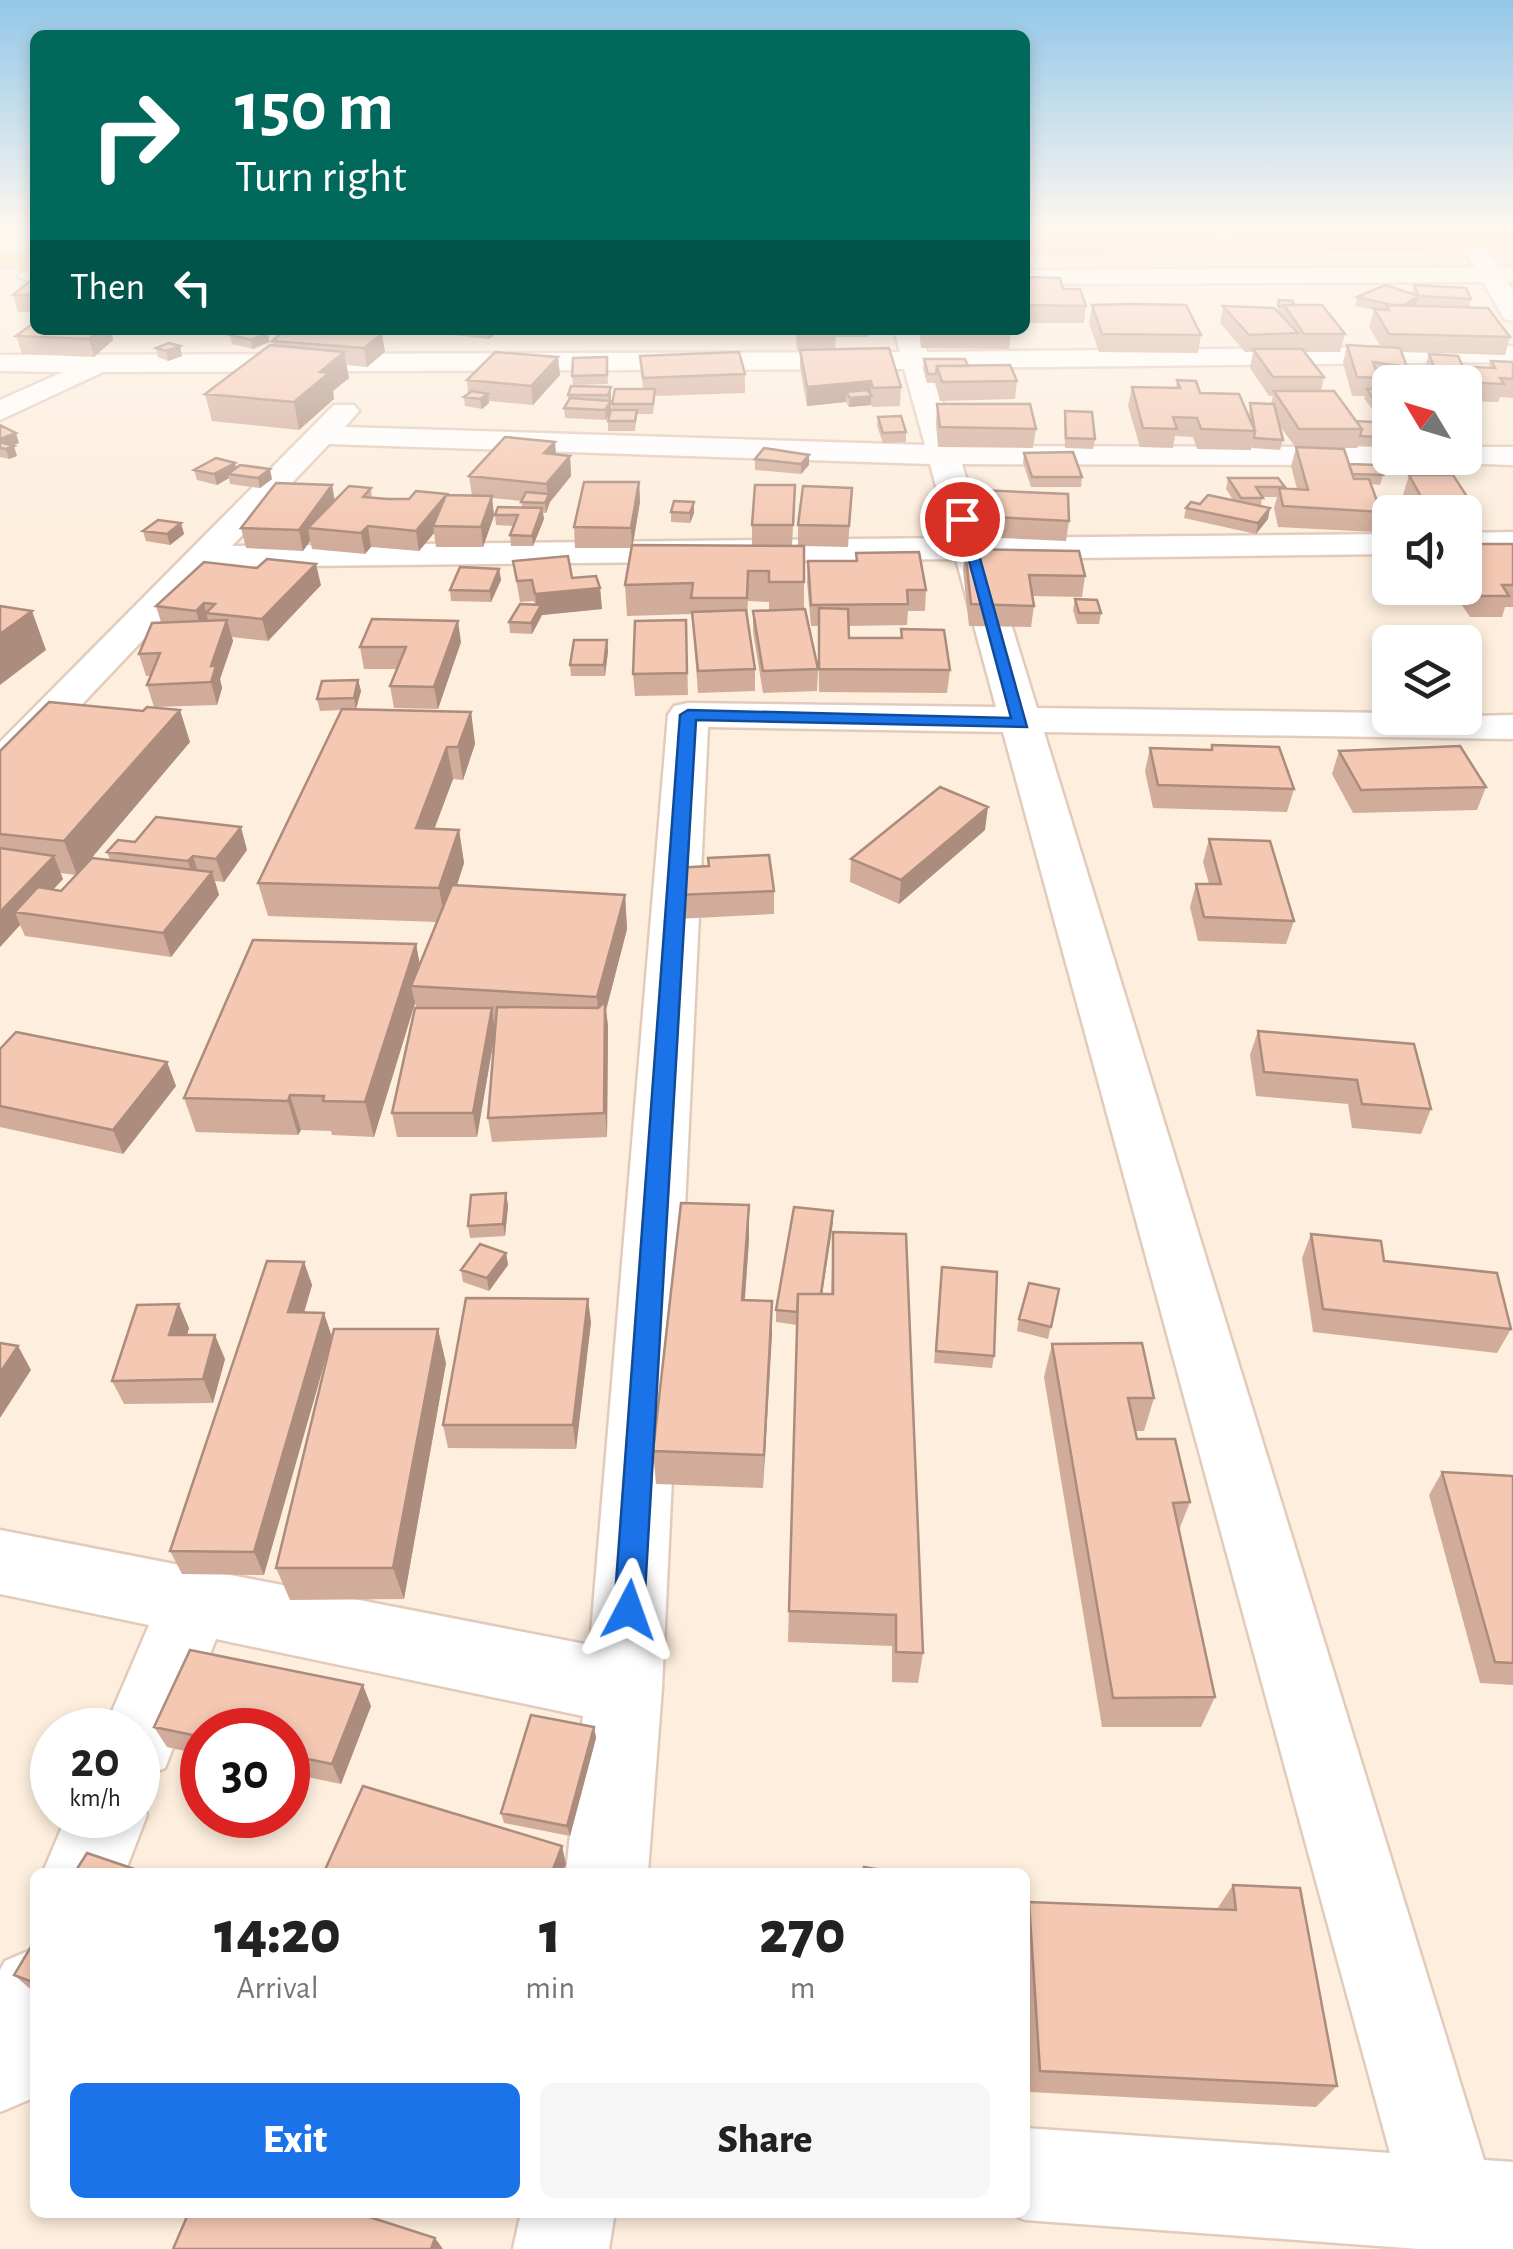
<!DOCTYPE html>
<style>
:root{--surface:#fff;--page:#f6f6f6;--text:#222;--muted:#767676;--accent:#1a73e8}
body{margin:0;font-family:"Alegreya Sans",sans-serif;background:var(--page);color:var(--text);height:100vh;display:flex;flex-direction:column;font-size:38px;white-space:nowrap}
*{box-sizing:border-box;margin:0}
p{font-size:32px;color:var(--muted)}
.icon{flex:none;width:55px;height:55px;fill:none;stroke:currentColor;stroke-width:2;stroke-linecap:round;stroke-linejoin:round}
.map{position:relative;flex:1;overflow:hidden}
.side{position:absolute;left:30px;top:1868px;width:1000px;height:350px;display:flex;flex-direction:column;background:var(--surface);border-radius:15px;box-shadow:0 5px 15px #0003}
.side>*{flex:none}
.banner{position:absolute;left:30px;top:30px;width:1000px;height:305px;border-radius:15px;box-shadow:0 5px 15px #0003;background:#00695c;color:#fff;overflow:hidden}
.needle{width:65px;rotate:308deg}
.buttons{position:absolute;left:1372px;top:365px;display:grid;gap:20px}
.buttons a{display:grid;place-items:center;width:110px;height:110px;border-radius:15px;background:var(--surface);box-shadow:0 5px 15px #0003;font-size:50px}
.speed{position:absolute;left:30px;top:1708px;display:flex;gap:20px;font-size:50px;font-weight:700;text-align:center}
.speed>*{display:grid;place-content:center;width:130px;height:130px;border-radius:50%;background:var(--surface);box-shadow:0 5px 15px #0003;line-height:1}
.speed small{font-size:25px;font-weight:400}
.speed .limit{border:15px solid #d22;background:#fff;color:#111}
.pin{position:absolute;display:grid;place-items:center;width:85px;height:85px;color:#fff;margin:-42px;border:5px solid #fff;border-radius:50%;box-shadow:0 2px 10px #0007}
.me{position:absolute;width:110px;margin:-55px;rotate:4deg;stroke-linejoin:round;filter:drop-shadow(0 0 8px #0008)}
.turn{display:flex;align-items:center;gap:35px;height:210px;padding:0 40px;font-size:45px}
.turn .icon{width:130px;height:130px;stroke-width:2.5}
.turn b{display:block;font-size:70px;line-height:85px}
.then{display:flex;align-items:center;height:95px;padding:0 40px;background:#0003;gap:20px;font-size:38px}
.eta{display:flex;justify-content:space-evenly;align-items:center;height:170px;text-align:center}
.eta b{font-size:60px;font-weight:800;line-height:70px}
.primary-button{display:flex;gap:20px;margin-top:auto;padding:20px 40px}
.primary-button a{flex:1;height:115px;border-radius:15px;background:var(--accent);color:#fff;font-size:40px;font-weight:800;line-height:115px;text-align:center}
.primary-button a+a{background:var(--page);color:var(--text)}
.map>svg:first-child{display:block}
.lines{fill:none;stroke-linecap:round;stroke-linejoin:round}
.minor-casing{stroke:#e3cbbc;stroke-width:5}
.major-casing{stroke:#dbd2cf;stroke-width:5}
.minor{fill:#fff;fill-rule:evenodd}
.major{fill:#ffce92;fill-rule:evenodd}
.wall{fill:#d2ac9a;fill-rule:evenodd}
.shaded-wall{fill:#ab8c7d}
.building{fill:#f4c8b3;stroke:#ab8c7d;stroke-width:2.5}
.route{fill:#1a73e8;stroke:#114b97;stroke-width:2.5}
</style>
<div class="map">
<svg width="1513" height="2249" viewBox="0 0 1513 2249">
<rect width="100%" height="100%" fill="#fdeedd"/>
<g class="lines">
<defs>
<path id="minor" d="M1208,227H1231L1239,244L1227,251L1219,249Z
M1447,227H1471L1499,267H1513V281H1507L1513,291V321L1504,319L1483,282L1025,284V270L1475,267Z
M35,270V284L18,277L21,272Z
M894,330H920L927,352L1513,346V362L932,368L956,446L1390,447V458H1405L1390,465L962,464L984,538L1390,534V554L991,559L1037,708L1390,713V718L1513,715V739L1044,732L1484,2160L1513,2162V2249H1419L1025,2220L1006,2212H1025V2128L1390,2153L1003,732L708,727L662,1688L648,1872H566L583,1716L216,1639L165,1768L138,1779V1730H104L149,1625L0,1594V1530L590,1645L668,715L674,706L688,703L996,707L956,559L212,567L15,775L0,779V742L334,405H354L359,411L345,427L925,445L904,369L103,372L0,420V400L63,372L0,371V355L900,352ZM329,444L930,464L950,538L232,546Z
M1465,447H1513V465L1454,463L1450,458H1465Z
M1513,532V552L1465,553V533Z
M138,1792L147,1815L125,1872H43L67,1815H138Z
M35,1948V2091L31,2099L0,2112V1970L5,1961Z
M521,2212H615L609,2249H513Z"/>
<path id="major" d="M1513,234V248L1025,253V239Z
M0,253H35V267H0Z"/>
</defs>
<use href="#minor" class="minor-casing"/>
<use href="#major" class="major-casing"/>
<use href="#minor" class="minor"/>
<use href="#major" class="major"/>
</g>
<path class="wall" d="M35,277V312H18L13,295Z
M1025,277L1063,289L1086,306L1084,323H1025Z
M1414,285L1471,299L1469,307L1510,337L1505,355L1401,352L1407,367L1402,382L1390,384L1378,382L1376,389L1390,400L1387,409H1372L1364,398L1365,396H1352L1343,363L1347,345L1381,347L1369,327L1374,310L1355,306L1357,297L1412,294Z
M1279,300L1293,305L1345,334L1340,352H1305L1324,377L1321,391L1356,421L1390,423V448L1358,445L1357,448H1326L1349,464L1383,475L1380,485L1371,484L1381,512L1375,532L1278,527L1274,508L1277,497H1262L1261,506L1268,519L1256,534L1184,518L1186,508L1200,504L1233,500L1226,489L1228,478L1285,487L1284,489H1297L1291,466L1296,448L1279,425L1283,440L1280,450L1252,448V445L1251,450L1197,449L1193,437L1175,436L1173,448L1140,447L1128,406L1132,387L1176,388L1177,380L1249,416L1250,403L1271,404L1273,396H1269L1250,368L1253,352H1245L1220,323L1223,306L1277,311Z
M1092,305L1201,335L1198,353L1099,352L1089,323Z
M35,330H111L113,340L94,357L22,354L16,336Z
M241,330H268L269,342L253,349L232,344L230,335Z
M437,330H500L489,339L437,333Z
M595,330H611L606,335L595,334Z
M796,330H869L868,337H836L835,349L901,387L900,406L872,407L871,404V405L849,407L846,402L807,406L800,368V351H797Z
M919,330H1011L1009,349L921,348Z
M382,334L385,352L367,367L346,365L349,378L333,391L334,399L299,430L212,421L205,394L273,346L272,341Z
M180,346L182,356L168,361L158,357L156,348Z
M1429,354L1463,367L1488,368L1491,361L1513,362V398L1500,397L1498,402L1465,401V382H1433L1426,364Z
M640,356L745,374V393L655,396L653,414H637L635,431H608V421L611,411L606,420L565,418L564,408L569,401L568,395L571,386L611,397V410L612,404L643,389Z
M607,357L608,384L573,385L572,376Z
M924,359L968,366L1017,381L1015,399L940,401L935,383H927L923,369Z
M560,375L533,405L489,401V403L482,409L465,406L464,397L468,394L467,380Z
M937,404L1036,429L1033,448L938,447L936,423Z
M1065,411L1095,439L1093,449L1065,448L1064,421Z
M878,417L906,432V442L883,443L877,426Z
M0,425L19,443L13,445L17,456L9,459L0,457Z
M555,442L556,454L570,456L571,476L550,502L546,513H543L544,519L533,546H511L510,535L514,526L496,525L495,515L522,508V501L492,498L494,516L483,547H436L434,533L419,551L371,547L365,554L312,549L310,541L303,551L246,548L241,528L332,485L335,501L371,488L372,498L409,499L447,495L472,496L469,476Z
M1024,453L1082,477L1081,487H1031L1023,463Z
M755,459L809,465L801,474L755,470Z
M237,468L272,479L260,488L230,484L229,478L217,485L197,480L194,470Z
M1409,475L1477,512L1470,532H1465V512H1413L1403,495Z
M639,482L640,502L633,545H752V525L795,485L792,546L798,545V525L852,488L848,547L804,546V609L818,669L817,691L763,693L753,632V611L769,610V602L748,601L747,619L755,669V691L698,693L692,614L627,616L625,585L631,548H575L574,527Z
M958,489L1069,521L1066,541L954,536Z
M671,512L694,513L690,523L671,522Z
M181,523L184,534L170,545L146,541L143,531Z
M1465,544H1513V607H1505L1502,617H1470L1450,588H1465Z
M965,549L1085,576L1082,597L1033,596L1034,606L1031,627L969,626L963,570Z
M856,553L926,590L925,611H908L907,625L849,626V638H901V629L950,670L947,693L819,692L818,626H811L807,582L808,561H856Z
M513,561L600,588L602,609L542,615L532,634L510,633L509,622L535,605L534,601L520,602Z
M499,569L501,580L491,602L451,601L450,590Z
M321,585L268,641L232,637L233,641L220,679L222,688L217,705L154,707L190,742L90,860H110L107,852L247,850L224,882L215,881L219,895L171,957L25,936L20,925L0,947V751L154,707L147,685L151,676H146L139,654L161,622L156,606ZM60,873L76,875L61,891L53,890L63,879Z
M1075,599L1101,613L1099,624H1077L1073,610Z
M686,620L688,695L635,696L633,674Z
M607,640L608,651L605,676H571L570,665Z
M461,642L438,709L394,708L390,686L397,669H364L360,647Z
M358,680L361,691L356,709L471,712L475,744L463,780L453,779L434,829L459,830L464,863L457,885L625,895L627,929L606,1010L608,1026L607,1137L492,1142L488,1118L495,1033L477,1137H397L392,1113L416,1008L415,1003L374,1137L332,1135L331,1131L301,1130L298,1135L196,1132L184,1098L416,944L420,965L437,922L268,916L258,883L341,710L320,711L317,699Z
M1212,745L1294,789L1287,812L1153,808L1145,771L1150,748L1211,750Z
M1339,751L1486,787L1477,810L1353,813L1332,774Z
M985,830L899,904L850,882L851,859Z
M1209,839L1294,921L1286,944L1198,941L1190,907L1196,884H1209L1203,862Z
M674,868L774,891V914L677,919Z
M1258,1031L1431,1109L1421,1134L1352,1128L1348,1104L1256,1096L1250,1055Z
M0,1049L167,1062L176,1086L123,1154L0,1127Z
M506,1193L508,1206L505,1236L470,1238L468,1226Z
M749,1205V1240L745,1300L772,1301L763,1488L656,1484L653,1451Z
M833,1211L822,1294H831L833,1232L923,1653L918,1683L892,1682V1646L788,1642L797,1325L776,1322V1310Z
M1311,1234L1384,1261L1511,1329L1497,1353L1313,1332L1302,1258Z
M506,1253L508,1265L489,1291L463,1282L461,1270Z
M304,1262L312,1285L304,1313L264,1575L182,1574L170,1551Z
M942,1267L994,1356L992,1368L934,1363Z
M1059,1289L1048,1339L1017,1331L1019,1319Z
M591,1322L576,1449L448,1448L443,1425Z
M189,1328L187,1335L225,1359L213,1403L124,1404L112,1381Z
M1052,1344L1154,1398L1144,1431H1135L1137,1439L1190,1502L1179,1530L1215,1697L1201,1727H1102L1044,1377Z
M446,1363L404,1599L290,1600L276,1568Z
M1442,1472L1513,1476V1685L1480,1683L1429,1495Z
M371,1706L341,1784L288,1773V1730H202V1755L167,1747L154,1727Z
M594,1727L596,1738L570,1836L504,1823L501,1813Z
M1233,1885L1337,2086L1316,2107L1030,2092L1025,2010V1913L1029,1902L1217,1909Z
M35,1940V1993L14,1975Z"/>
<path class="shaded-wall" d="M1419,296L1416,305L1401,307Z
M99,330H111L113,340L94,357L89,339Z
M257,330H268L269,342L253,349L251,340Z
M488,330H500L489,339Z
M382,334L385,352L367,367L364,348Z
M180,346L182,356L168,361L166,351Z
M344,352L349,378L333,391L334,399L299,430L294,402L320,372Z
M558,357L560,375L533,405L531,386Z
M871,381V405L849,407L850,398L846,392V402L807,406V387Z
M611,387V397L609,403L611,401V410L606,420L605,410L609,404L608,395Z
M488,394L489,403L482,409L480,399Z
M16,433L19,443L3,449L0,448V439Z
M555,442L556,461L544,453Z
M14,446L17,456L9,459L6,449Z
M809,455V465L801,474V464Z
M570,456L571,476L550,502L546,513L545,503L548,497L546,484Z
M235,463L238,473L228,474L229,478L217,485L214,474Z
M270,469L272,479L260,488L258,478Z
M639,482L640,502L632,548L631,528Z
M332,485L335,505L308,528L310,541L303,551L299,530Z
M447,494L433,526L434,533L419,551L416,531Z
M492,496L494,516L483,547L481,527Z
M694,502V513L690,523V513Z
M542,508L544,519L533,546L532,536Z
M1270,508L1268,519L1256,534L1258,523Z
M181,523L184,534L170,545L167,534Z
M368,526L371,547L365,554L361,533Z
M316,564L321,585L268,641L262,619Z
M499,569L501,580L491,602L490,591Z
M600,588L602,609L542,615L532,634L531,623L537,613L535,594Z
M204,603L209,625L202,632L196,611Z
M32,611L46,650L0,685V634Z
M227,620L233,641L220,679L222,688L217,705L211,682V666Z
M458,621L461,642L438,709L434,687Z
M607,640L608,651L605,676L604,665Z
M358,680L361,691L356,709L354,698Z
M180,710L190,742L77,875L64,841Z
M471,712L475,744L463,780L458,747Z
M447,747L453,779L422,862L416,828Z
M988,807L985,830L899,904L901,880Z
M241,827L247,850L224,882L216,859Z
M459,830L464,863L445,922L439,888Z
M54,856L63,879L30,914L15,912L20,925L0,947V912Z
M193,856L200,879L195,885L188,861Z
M212,872L219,895L171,957L163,933Z
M625,895L627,929L606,1010L608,1026L607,1137L597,997Z
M416,944L422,978L411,986L415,1003L374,1137L365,1102Z
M492,1008L495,1032L477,1137L473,1113Z
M167,1062L176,1086L123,1154L113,1130Z
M290,1095L301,1130L298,1135L288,1101Z
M506,1193L508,1206L505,1236L503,1224Z
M749,1205V1240L742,1334V1300Z
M833,1211V1223L817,1327V1315Z
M506,1253L508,1265L489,1291L487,1278Z
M304,1262L312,1285L297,1336L288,1312Z
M588,1299L591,1322L576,1449L573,1425Z
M772,1301V1335L763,1488L764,1455Z
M179,1304L189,1328L180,1359L169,1335Z
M324,1313L332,1337L264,1575L254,1552Z
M438,1329L446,1363L404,1599L393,1568Z
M215,1335L225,1359L213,1403L203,1379Z
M18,1346L31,1370L0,1418V1373Z
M363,1685L371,1706L341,1784L332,1764Z
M594,1727L596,1738L570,1836L567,1826Z
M562,1846L566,1864L563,1872H552Z
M435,2238L443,2249H431Z"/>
<path class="building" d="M35,277V295H13Z
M1025,277L1060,278L1063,289H1080L1086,306L1025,305Z
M1385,285L1419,296L1404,305H1392L1357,297Z
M1414,285L1466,288L1471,299L1419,296Z
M1279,300L1293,301V305L1278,306Z
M1133,304L1186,305L1201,335L1102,334L1092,305Z
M1284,305H1322L1345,334H1304Z
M1386,305L1488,308L1510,337L1389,334L1374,309L1389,310Z
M1223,306L1274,308L1298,333L1249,335Z
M35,322V330H99L89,339L16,336Z
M241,330H258H257L267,333L251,340L230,335Z
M286,330H346L382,334L364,348L272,341Z
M797,330H835L836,333H797Z
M1011,330V331L922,330Z
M169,343L180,346L166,351L156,348Z
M270,345L344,352L320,372L329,373L294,402L205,394Z
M1347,345L1400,348L1407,367L1373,362L1379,378L1357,377Z
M889,348L901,387L873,388L871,381L807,387L800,350Z
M1253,349H1302L1324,377H1273Z
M495,352L558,357L531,386L467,380Z
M739,352L745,374L643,378L640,356Z
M1429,354L1458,356L1463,367L1449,366L1446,375H1437Z
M607,357V375L572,376L573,358Z
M924,359H965L968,366H937L936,374H928Z
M1491,361L1513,362V379L1500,378L1504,384L1457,382L1449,366L1495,368Z
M1010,365L1017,381L942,382L937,366Z
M1177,380L1196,381L1200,393L1239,394L1255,431L1201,429L1197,418L1173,417L1177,429L1143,428L1132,387L1180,388Z
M571,386L611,387L608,395H568Z
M615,389H655L653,404H612Z
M1367,389H1382L1390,400H1374Z
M867,390L872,396L850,398L846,392Z
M472,391L488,394L480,399L464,397Z
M1274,391H1334L1362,429H1299Z
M570,398L611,401L605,410L564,408Z
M1250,403L1274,404L1283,440L1254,438L1255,431Z
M937,404H1030L1036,429L940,427Z
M611,410H637L635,421H608Z
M1065,411L1092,412L1095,439L1066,438Z
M901,416L906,432L883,433L878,417Z
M1356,421L1390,423V438L1360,436L1362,429Z
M0,425L16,433L0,439Z
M505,437L555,442L544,453L570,456L546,484L469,476Z
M0,442L14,446L6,449L0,448Z
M1296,447L1344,449L1354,479H1369L1381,512L1283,506L1279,488L1308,490Z
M764,448L809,455L801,464L755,459Z
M1073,452L1082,477H1032L1024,453Z
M216,458L235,463L214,474L194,470Z
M1349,464L1378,465L1383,475L1352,474Z
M240,465L270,469L258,478L228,474Z
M1409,475H1453L1477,512L1429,511Z
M1228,478H1278L1285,487H1256L1263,498H1241Z
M584,482H639L631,528L574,527Z
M276,483L332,485L299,530L241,528Z
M755,485H795L793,525H752Z
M349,486L371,488L363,497L388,499H409L416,491L447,494L416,531L368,526L361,533L308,528Z
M803,486L852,488L849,526L798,525Z
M958,489L1068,494L1069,521L956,515Z
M526,492L549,494L545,503L521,502Z
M446,495L492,496L481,527L433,526Z
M1208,495L1270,508L1258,523L1186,508L1191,502L1200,504Z
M674,501L694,502L690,513L671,512Z
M498,507L542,508L532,536L510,535L518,515H495Z
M158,520L181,523L167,534L143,531Z
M1465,544H1513V585H1502L1509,596H1477L1465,578Z
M632,545L804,546V582H769V571H748L747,598H691L693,583L625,585Z
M965,549L1079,551L1085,576L1029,575L1034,606L971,604Z
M919,552L926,590H907L908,604L811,605L808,561H857L856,553Z
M568,556L572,578L596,576L600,588L535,594L532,580L517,581L513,561Z
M267,559L316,564L262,619L206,613L215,604L204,603L196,611L156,606L204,562L257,568Z
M460,567L499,569L490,591L450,590Z
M1075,599L1097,600L1101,613H1079Z
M520,604L541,605L531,623L509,622Z
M0,606L32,611L0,634Z
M819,608L848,609L849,638H902L901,629L944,630L950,670L819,669Z
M805,609L818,669L763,671L753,611Z
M746,610L755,669L698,671L692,612Z
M372,619L458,621L434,687L390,686L406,647H360Z
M227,620L211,666H216L211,682L147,685L160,653L139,654L152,623Z
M686,620L687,673L633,674L635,621Z
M574,640H607L604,665H570Z
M358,680L354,698L317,699L322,681Z
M49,702L143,711L147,707L180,710L64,841L0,834V751Z
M342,709L471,712L458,747H447L416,828L459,830L439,888L258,883Z
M1212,745L1279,747L1294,789L1158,785L1150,748L1212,750Z
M1460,746L1486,787L1361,790L1339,751Z
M940,787L988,807L901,880L851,859Z
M156,817L241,827L216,859L193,856L188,861L107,852L118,840L135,842Z
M1209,839L1270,841L1294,921L1204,917L1196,884H1221Z
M0,848L54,856L0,912Z
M769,855L774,891L676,895L674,868L709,866L708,858Z
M92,858L212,872L163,933L15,912L38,887L61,891Z
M452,885L625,895L597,997L411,986Z
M253,940L416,944L365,1102L323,1101L324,1096L290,1095L288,1101L184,1098Z
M605,1002L604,1113L488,1118L497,1007L598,1008Z
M415,1008H492L473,1113H392Z
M1258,1031L1414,1044L1431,1109L1362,1104L1357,1080L1264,1072Z
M16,1032L167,1062L113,1130L0,1106V1049Z
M506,1193L503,1224L468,1226L471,1195Z
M681,1203L749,1205L742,1300L772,1301L764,1455L653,1451Z
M794,1207L833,1211L821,1294H798L797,1312L776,1310Z
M833,1232L906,1234L923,1653L896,1652V1615L789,1611L798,1294H833Z
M1311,1234L1381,1241L1384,1261L1497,1273L1511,1329L1323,1309Z
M480,1244L506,1253L487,1278L461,1270Z
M267,1261L304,1262L288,1312L324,1313L254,1552L170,1551Z
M942,1267L997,1272L994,1356L936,1351Z
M1029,1283L1059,1289L1051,1327L1019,1319Z
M466,1298L588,1299L573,1425H443Z
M179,1304L169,1335H215L203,1379L112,1381L137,1305Z
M334,1329H438L393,1568H276Z
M0,1343L18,1346L0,1373Z
M1142,1343L1154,1398H1128L1137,1439H1175L1190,1502L1173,1503L1215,1697L1113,1698L1052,1344Z
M1442,1472L1513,1476V1663L1495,1662Z
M190,1650L363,1685L332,1764L288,1755V1730H202V1737L154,1727Z
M531,1715L594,1727L567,1826L501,1813Z
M363,1786L562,1846L552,1872H324Z
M87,1853L143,1872H75Z
M864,1867L894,1872H864Z
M1233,1885L1300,1888L1337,2086L1040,2071L1029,1902L1236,1910Z
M35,1940V1983L14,1975Z
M189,2212H354L435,2238L431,2249H173Z"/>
<linearGradient id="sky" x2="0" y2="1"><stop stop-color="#92c7e8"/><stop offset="0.42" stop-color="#fef7f0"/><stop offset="1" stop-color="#fef7f0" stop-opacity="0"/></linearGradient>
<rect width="1513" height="542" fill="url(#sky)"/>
<path class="route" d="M957,516L969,519L1027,727L696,720L644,1610L640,1620L629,1624L619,1620L614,1610L680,715L688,710L1011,718Z"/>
</svg>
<div class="buttons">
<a><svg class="needle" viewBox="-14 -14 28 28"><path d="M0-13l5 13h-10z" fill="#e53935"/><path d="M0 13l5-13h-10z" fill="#767676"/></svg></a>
<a><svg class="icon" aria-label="sound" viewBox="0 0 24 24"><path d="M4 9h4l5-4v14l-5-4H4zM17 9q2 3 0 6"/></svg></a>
<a><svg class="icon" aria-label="layers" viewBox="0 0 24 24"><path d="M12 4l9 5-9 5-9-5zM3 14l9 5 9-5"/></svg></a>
</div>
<div class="speed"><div>20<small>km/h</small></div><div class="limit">30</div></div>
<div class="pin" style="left:962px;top:519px;background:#d93025"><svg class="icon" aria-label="arrive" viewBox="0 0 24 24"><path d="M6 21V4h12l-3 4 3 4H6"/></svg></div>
<svg class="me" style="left:629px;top:1610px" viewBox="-20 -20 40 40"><path d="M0-17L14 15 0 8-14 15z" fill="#1a73e8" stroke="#fff" stroke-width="4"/></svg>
<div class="banner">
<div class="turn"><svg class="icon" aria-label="right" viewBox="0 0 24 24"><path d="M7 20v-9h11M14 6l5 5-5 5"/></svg><div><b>150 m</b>Turn right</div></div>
<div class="then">Then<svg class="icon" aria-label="left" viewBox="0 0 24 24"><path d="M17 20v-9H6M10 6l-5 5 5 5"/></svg></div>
</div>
<section class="side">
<div class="eta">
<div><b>14:20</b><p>Arrival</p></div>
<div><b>1</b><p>min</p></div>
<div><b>270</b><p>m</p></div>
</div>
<div class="primary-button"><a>Exit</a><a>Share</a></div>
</section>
</div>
